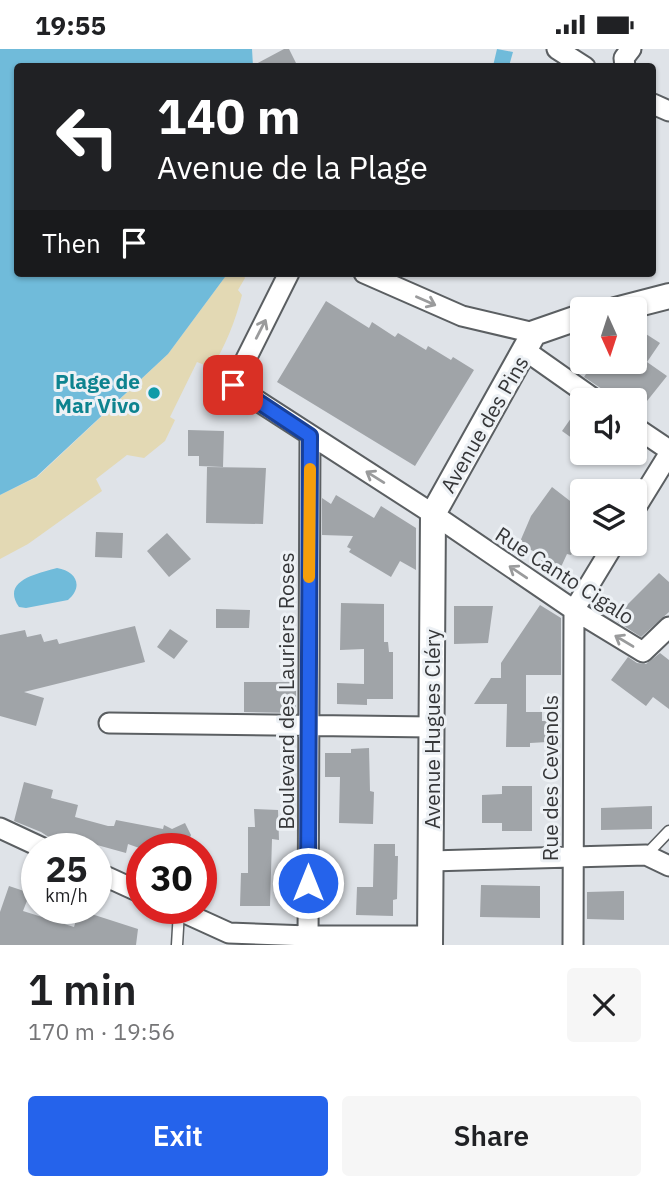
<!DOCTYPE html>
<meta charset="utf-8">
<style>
:root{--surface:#fff;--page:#f6f6f6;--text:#202124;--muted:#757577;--accent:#2563eb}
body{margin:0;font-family:"IBM Plex Sans",sans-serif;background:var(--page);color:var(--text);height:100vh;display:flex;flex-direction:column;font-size:26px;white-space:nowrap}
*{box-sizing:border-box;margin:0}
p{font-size:23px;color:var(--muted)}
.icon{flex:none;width:38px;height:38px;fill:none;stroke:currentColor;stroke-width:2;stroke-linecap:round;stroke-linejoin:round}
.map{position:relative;height:896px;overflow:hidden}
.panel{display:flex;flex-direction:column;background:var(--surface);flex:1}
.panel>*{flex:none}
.guide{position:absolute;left:14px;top:14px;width:642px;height:214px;border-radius:7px;box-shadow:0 2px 5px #0004;background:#202124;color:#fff;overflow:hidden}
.needle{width:46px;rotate:177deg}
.buttons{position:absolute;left:570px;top:248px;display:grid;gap:14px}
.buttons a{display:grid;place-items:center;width:77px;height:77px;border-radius:7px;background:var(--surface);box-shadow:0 2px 5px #0004;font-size:35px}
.speed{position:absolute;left:21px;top:784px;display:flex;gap:14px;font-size:35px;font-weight:700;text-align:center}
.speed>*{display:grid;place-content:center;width:91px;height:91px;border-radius:50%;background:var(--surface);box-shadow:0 2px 5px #0004;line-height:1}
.speed small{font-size:18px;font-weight:400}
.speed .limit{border:10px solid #d22;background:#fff;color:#111}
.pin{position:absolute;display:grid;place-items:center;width:60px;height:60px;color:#fff;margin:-30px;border-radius:14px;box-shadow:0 4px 10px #0006}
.me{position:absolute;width:77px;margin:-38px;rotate:0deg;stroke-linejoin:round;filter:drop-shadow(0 0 5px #0008)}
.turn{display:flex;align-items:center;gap:24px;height:147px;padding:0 28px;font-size:32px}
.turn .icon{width:91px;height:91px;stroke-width:2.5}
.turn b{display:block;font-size:49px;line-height:60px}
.then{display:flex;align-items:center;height:66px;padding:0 28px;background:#0003;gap:14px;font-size:26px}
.round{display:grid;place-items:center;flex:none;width:74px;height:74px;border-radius:7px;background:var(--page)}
.headline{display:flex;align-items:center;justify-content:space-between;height:119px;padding:0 28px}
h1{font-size:42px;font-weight:600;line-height:52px}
.primary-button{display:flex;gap:14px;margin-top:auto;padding:14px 28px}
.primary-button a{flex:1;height:80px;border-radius:7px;background:var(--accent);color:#fff;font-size:28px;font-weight:600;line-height:80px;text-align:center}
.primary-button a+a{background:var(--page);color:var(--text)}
.status{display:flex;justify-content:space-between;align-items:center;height:49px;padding:0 35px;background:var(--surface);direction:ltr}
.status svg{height:19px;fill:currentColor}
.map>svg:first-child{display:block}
.sand{fill:#e3d9b4}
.water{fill:#70bbda}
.building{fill:#a0a4a8}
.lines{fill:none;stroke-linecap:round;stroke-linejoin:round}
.service-casing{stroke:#5b5f62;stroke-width:13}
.minor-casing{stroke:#5b5f62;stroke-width:23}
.tertiary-casing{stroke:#5b5f62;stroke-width:28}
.service{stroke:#fff;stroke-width:10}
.minor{stroke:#fff;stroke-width:19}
.tertiary{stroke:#fff;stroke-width:24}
.oneway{stroke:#9a9b9c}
.route-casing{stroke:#184099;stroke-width:18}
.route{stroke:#2563eb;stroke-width:12}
.slow{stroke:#f59e0b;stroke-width:12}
.culture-dot{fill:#0f9aa8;stroke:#edf1f5;stroke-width:2.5}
.labels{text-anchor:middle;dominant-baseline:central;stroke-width:6;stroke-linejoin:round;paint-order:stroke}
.culture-label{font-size:21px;font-weight:bold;fill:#0d838f;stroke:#edf1f5;text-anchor:end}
.street-label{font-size:21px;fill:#363739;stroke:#edf1f5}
</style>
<div class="status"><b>19:55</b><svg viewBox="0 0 49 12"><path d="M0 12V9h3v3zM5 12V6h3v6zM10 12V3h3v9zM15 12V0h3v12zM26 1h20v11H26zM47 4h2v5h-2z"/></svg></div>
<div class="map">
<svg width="669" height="896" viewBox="0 0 669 896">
<rect width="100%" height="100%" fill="#dfe3e8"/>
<path class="sand" d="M228,224H242L245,229L238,241L242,246C235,273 226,295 212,319L197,313L170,368L175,371L165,392L144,409L127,406L96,430L102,442L28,495L0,510V446L37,428L168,305Z"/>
<path class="water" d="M0,0H252L253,17L18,18V224H228L168,305L36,428L0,446Z
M497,0L513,3L509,17H493Z
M57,519C76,522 84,537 68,551L26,559L19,558C0,531 40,524 57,519Z"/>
<path class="building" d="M284,0H289L298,18H250Z
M326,252L369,279L372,273L395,288L398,284L426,301L428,297L451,311L453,308L474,321L415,417L277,333Z
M635,278L660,294L647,313L667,327L647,352H609L605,342L584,328L594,313H635Z
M581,355L583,357V397L562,382Z
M188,381L224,382L223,418L199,417V407H188Z
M207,418L266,419L263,475L206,474Z
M552,438L583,462V489L571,506L567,505L561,518L541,512L543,507L519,495L531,467Z
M336,446L374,469L381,457L416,479V521L400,512L391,528L349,503L351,500L347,498L353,487L322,486V449L331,455Z
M96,483L123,484L122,509L95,508Z
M167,484L191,510L169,528L147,502Z
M659,524L669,533V563L641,588L613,570Z
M341,554L384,555V593H388L389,603H393V650H367V656L337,655V634L364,635V600L340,601Z
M540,556L561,569V626H526V663H542V672H548V693L530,694V698H506L507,655H474L491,629H501V614Z
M454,557H493L488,594L454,595Z
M216,560L250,561L249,579H216Z
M135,577L145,613L24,643L44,649L36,677L0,667V586L25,581L27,588L41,585L44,593L57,590L59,595Z
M170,580L188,592L174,610L157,598Z
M660,604L669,611V660L653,648L646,657L611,631L628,608L637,614L646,615Z
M244,633H296V664L244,663Z
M369,699L370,742L374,743L373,775L339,774L340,728H325V704H351V700Z
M24,733L53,741L51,749L78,756L75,768L108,777H114L116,771L163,780L164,776L172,780L185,774L191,786L186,800H142L128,795L126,804L79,791L76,800H67L41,783L14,772Z
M502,737H532V782H502V774H482V746L502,745Z
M652,757V780L601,781V759Z
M254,760L278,761L279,791L272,790L270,857H240L241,824H248V778H255Z
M374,795H395V807H398L397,850L393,851V867L356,866L357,838H373Z
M481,836L540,837V869L480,868Z
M9,837L30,844L23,862L74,878L79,861L138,880L136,896H0V863Z
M624,842V871L587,870V843Z"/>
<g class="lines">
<defs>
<path id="service" d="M646,806L669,782
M177,896L179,862"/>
<path id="minor" d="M557,0L585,18
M625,18L624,9L631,0
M653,55L669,62
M289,224L233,336L433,465L574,561L643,603L669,578
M364,224L462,267L534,284
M526,302L597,352
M635,378L669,401
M635,460L669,405
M574,561L614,495
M109,674L432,678
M0,779L45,800
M431,812L646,806L669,817
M96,823L142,844
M174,859L229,884L308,887H430
M308,896L310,387
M573,896L574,561"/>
<path id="tertiary" d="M615,261L669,247
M430,896L433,465L534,284L583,267"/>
</defs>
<use href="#service" class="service-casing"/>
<use href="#minor" class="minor-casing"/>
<use href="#tertiary" class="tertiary-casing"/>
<use href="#service" class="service"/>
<use href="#minor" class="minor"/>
<use href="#tertiary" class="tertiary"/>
</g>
<defs><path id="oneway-shaft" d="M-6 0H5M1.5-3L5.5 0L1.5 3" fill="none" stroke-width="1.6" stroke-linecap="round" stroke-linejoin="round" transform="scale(1.75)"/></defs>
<g class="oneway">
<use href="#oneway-shaft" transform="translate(426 252) rotate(24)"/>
<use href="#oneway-shaft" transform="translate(261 280) rotate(-63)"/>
<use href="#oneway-shaft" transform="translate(375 428) rotate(-148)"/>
<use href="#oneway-shaft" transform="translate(518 523) rotate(-146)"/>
<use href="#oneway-shaft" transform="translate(624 592) rotate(-149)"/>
</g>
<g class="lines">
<defs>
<path id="route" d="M233,336L310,387L308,834"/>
</defs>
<use href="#route" class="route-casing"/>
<use href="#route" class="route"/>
<path class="slow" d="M309,528L310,420"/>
</g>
<circle class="culture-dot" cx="154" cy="344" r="7"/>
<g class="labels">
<g class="culture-label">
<text x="140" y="332">Plage de<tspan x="140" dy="24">Mar Vivo</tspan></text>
</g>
<g class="street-label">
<text transform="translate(484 375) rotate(-60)">Avenue des Pins</text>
<text transform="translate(565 526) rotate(33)">Rue Canto Cigalo</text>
<text transform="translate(286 642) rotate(-90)">Boulevard des Lauriers Roses</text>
<text transform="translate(432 680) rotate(-90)">Avenue Hugues Cléry</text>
<text transform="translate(550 729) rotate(-90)">Rue des Cevenols</text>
</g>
</g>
</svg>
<div class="buttons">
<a><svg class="needle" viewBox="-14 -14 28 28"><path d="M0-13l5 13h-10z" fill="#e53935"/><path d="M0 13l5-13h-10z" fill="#757577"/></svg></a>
<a><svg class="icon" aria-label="sound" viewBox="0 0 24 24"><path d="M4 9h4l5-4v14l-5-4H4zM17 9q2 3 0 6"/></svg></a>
<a><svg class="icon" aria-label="layers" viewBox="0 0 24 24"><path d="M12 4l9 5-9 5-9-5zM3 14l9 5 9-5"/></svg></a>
</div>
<div class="speed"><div>25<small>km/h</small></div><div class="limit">30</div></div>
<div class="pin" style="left:233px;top:336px;background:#d93025"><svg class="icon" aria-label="arrive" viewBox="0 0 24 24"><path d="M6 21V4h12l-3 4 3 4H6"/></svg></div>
<svg class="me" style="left:308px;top:834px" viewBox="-20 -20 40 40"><circle r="17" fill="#2563eb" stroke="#fff" stroke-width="3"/><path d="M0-11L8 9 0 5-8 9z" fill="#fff"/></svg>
<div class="guide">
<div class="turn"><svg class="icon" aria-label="left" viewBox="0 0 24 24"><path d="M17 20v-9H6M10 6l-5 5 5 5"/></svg><div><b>140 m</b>Avenue de la Plage</div></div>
<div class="then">Then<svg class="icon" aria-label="arrive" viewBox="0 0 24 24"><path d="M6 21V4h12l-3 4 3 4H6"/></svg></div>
</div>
</div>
<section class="panel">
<div class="headline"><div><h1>1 min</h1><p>170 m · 19:56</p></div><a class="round"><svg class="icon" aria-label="close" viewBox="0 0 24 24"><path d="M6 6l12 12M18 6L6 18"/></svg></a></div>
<div class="primary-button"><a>Exit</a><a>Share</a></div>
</section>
